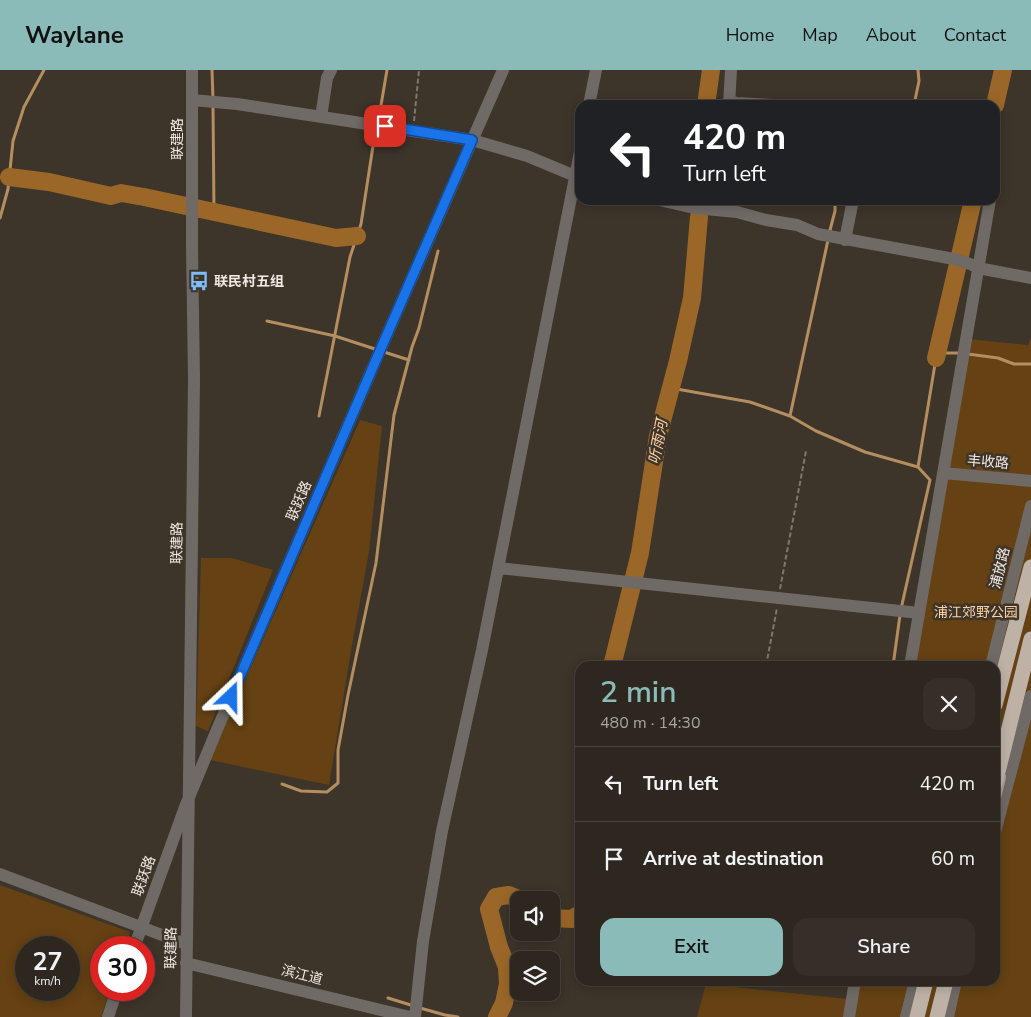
<!DOCTYPE html>
<meta charset="utf-8">
<style>
:root{--surface:#2e2720;--page:#362f29;--text:#f1f3f6;--muted:#a7a5a5;--line:#49443e;--accent:#8bbbb9}
body{margin:0;font-family:"Nunito Sans","Noto Sans SC",sans-serif;background:var(--page);color:var(--text);height:100vh;display:flex;flex-direction:column;font-size:19px;white-space:nowrap}
*{box-sizing:border-box;margin:0}
p{font-size:16px;color:var(--muted)}
.icon{flex:none;width:28px;height:28px;fill:none;stroke:currentColor;stroke-width:2;stroke-linecap:round;stroke-linejoin:round}
.map{position:relative;flex:1;overflow:hidden}
.panel{position:absolute;left:575px;top:591px;width:425px;height:325px;display:flex;flex-direction:column;background:var(--surface);border-radius:15px;box-shadow:0 2px 12px #0003,0 0 0 1px var(--line)}
.panel>*{flex:none}
.top-card{position:absolute;left:575px;top:30px;width:425px;height:105px;border-radius:15px;box-shadow:0 2px 12px #0003,0 0 0 1px var(--line);background:#202124;color:#fff;overflow:hidden}
.controls{position:absolute;left:510px;top:821px;display:grid;gap:10px}
.controls a{display:grid;place-items:center;width:50px;height:50px;border-radius:10px;background:var(--surface);box-shadow:0 2px 12px #0003,0 0 0 1px var(--line);font-size:25px}
.speed{position:absolute;left:15px;top:866px;display:flex;gap:10px;font-size:25px;font-weight:700;text-align:center}
.speed>*{display:grid;place-content:center;width:65px;height:65px;border-radius:50%;background:var(--surface);box-shadow:0 2px 12px #0003,0 0 0 1px var(--line);line-height:1}
.speed small{font-size:12px;font-weight:400}
.speed .limit{border:8px solid #d22;background:#fff;color:#111}
.pin{position:absolute;display:grid;place-items:center;width:42px;height:42px;color:#fff;margin:-21px;border-radius:10px;box-shadow:0 2px 8px #0006}
.me{position:absolute;width:55px;margin:-28px;rotate:23deg;stroke-linejoin:round;filter:drop-shadow(0 0 4px #0008)}
.turn{display:flex;align-items:center;gap:18px;height:105px;padding:0 25px;font-size:22px}
.turn .icon{width:65px;height:65px;stroke-width:2.5}
.turn b{display:block;font-size:35px;line-height:42px}
.round{display:grid;place-items:center;flex:none;width:52px;height:52px;border-radius:15px;background:var(--page)}
.headline{display:flex;align-items:center;justify-content:space-between;height:85px;padding:0 25px}
h1{font-size:30px;font-weight:600;line-height:38px;color:var(--accent)}
.cta{display:flex;gap:10px;margin-top:auto;padding:10px 25px}
.cta a{flex:1;height:58px;border-radius:15px;background:var(--accent);color:#111;font-size:20px;font-weight:600;line-height:58px;text-align:center}
.cta a+a{background:var(--page);color:var(--text)}
ul{padding:0;list-style:none}
li{display:flex;align-items:center;gap:15px;height:75px;padding:0 25px;border-top:1px solid var(--line)}
li div{flex:1}
li b{display:block;font-size:19px}
li em{font-style:normal}
header{display:flex;align-items:center;gap:30px;box-sizing:border-box;height:70px;padding:0 25px;background:var(--accent);color:#111}
header strong{font-size:24px}
nav{display:flex;gap:28px;margin-inline-start:auto;font-size:18px}
.map>svg:first-child{display:block}
.green{fill:#654113;fill-rule:evenodd}
.lines{fill:none;stroke-linecap:round;stroke-linejoin:round}
.stream{stroke:#b58e60;stroke-width:3}
.river{stroke:#9b6728;stroke-width:18}
.path{stroke:#7f776e;stroke-width:2;stroke-dasharray:5 2.5;stroke-linecap:butt}
.minor{stroke:#6f6a66;stroke-width:12}
.major{stroke:#a89e95;stroke-width:12}
.highway{stroke:#beb2a7;stroke-width:15}
.route-casing{stroke:#114b97;stroke-width:12}
.route{stroke:#1a73e8;stroke-width:9}
.labels{text-anchor:middle;dominant-baseline:central;stroke-width:5;stroke-linejoin:round;paint-order:stroke}
.street-label{font-size:14px;fill:#f1eae4;stroke:#3d342a}
.poi-label{font-size:14px;font-weight:bold;fill:#f1eae4;stroke:#3d342a;text-anchor:start}
.park-label{font-size:14px;fill:#fbcfa0;stroke:#3d342a}
.water-label{font-size:15px;font-style:italic;fill:#facd9e;stroke:#3d342a}
</style>
<header>
<strong>Waylane</strong>
<nav><a>Home</a><a>Map</a><a>About</a><a>Contact</a></nav>
</header>
<div class="map">
<svg width="1031" height="947" viewBox="0 0 1031 947">
<rect width="100%" height="100%" fill="#3d342a"/>
<path class="green" d="M1031,268V947H697L706,914L848,929L852,911H995V596H911L969,269L1028,275Z
M360,350L382,356L369,482L352,575L329,715L210,690Z
M201,488H232L273,500L208,661L196,656Z
M0,815L130,862L125,877L101,878V920H110L101,947H0ZM26,878H69V920H26Z"/>
<g class="lines">
<path class="stream" d="M212,0L213,29
M914,35L919,11L918,0
M213,36L214,142
M379,47L387,0
M0,148L8,119L13,71L24,37L44,0
M829,164L835,141V130
M267,251L335,266L378,280
M384,282L409,290
M968,284L998,288L1014,294H1031
M671,318L750,332L790,346L816,361L865,382L918,397L936,288L942,283H962
M319,346L350,187L361,154L375,63
M790,346L828,170
M901,539L930,410L918,397
M893,596L900,545
M282,714L301,721L327,722L338,713V680L348,625L376,493L394,345L412,277L419,258L438,181
M388,928L414,936
M420,938L445,945L458,947"/>
<path class="river" d="M706,35L711,0
M995,35L1003,0
M9,107L49,112L111,126L121,123L144,127L336,168L357,166
M936,288L973,130
M612,596L640,483L658,366L678,291L692,228L699,147
M551,848L572,849L580,844
M497,947L504,933L508,914L507,897L499,877L489,839L496,827L509,825L521,830"/>
<path class="path" d="M414,51L419,0
M780,519L806,381
M766,596L777,538"/>
<path class="minor" d="M192,30L237,34L472,70L527,86L580,108
M729,30L736,33L772,35
M589,35L596,0
M729,35L731,0
M321,47L327,8L331,0
M659,130L694,138L737,142L766,150L797,155L818,164L954,189L970,194L978,198L1031,208
M845,170L853,130
M943,403L1031,411
M498,498L919,543
M910,596L990,130
M991,596L1031,436
M995,762L1031,626
M0,804L186,874
M134,878L185,737L216,662L382,276L503,0
M186,893L410,947
M108,947L117,920
M186,947L194,309L192,176V0
M415,947L423,871L442,761L482,580L580,82
M849,947L855,911
M906,947L915,911
M948,947L956,911"/>
<path class="major" d="M995,728L1000,707"/>
<path class="highway" d="M995,635L1031,497
M995,714L1031,569
M917,947L926,911
M937,947L946,911"/>
</g>
<g class="lines">
<defs>
<path id="route" d="M231,627L382,276L472,70L385,56"/>
</defs>
<use href="#route" class="route-casing"/>
<use href="#route" class="route"/>
</g>
<defs>
<symbol id="bus-bare" viewBox="-9 -9 18 18"><path d="M-5-6H5V4H4V6H2V4H-2V6H-4V4H-5ZM-3.5-4V0h7V-4ZM-3.5 1.2v1.5H-2V1.2ZM2 1.2v1.5H3.5V1.2Z" fill="#7ebdf9" stroke="#3d342a" stroke-width="2.5" paint-order="stroke"/></symbol>
</defs>
<g fill-rule="evenodd">
<use href="#bus-bare" x="185" y="197" width="28" height="28"/>
</g>
<g class="labels">
<g class="street-label">
<text transform="translate(177 69) rotate(-90)">联建路</text>
<text transform="translate(988 392) rotate(5)">丰收路</text>
<text transform="translate(299 431) rotate(-67)">联跃路</text>
<text transform="translate(177 473) rotate(-89)">联建路</text>
<text transform="translate(1000 498) rotate(-76)">浦放路</text>
<text transform="translate(144 806) rotate(-70)">联跃路</text>
<text transform="translate(171 878) rotate(-89)">联建路</text>
<text transform="translate(302 905) rotate(14)">滨江道</text>
</g>
<g class="poi-label">
<text x="214" y="211">联民村五组</text>
</g>
<g class="park-label">
<text x="976" y="542">浦江郊野公园</text>
</g>
<g class="water-label">
<text transform="translate(658 372) rotate(-79)">听雨河</text>
</g>
</g>
</svg>
<div class="controls">
<a><svg class="icon" aria-label="sound" viewBox="0 0 24 24"><path d="M4 9h4l5-4v14l-5-4H4zM17 9q2 3 0 6"/></svg></a>
<a><svg class="icon" aria-label="layers" viewBox="0 0 24 24"><path d="M12 4l9 5-9 5-9-5zM3 14l9 5 9-5"/></svg></a>
</div>
<div class="speed"><div>27<small>km/h</small></div><div class="limit">30</div></div>
<div class="pin" style="left:385px;top:56px;background:#d93025"><svg class="icon" aria-label="arrive" viewBox="0 0 24 24"><path d="M6 21V4h12l-3 4 3 4H6"/></svg></div>
<svg class="me" style="left:231px;top:627px" viewBox="-20 -20 40 40"><path d="M0-17L14 15 0 8-14 15z" fill="#1a73e8" stroke="#fff" stroke-width="4"/></svg>
<div class="top-card">
<div class="turn"><svg class="icon" aria-label="left" viewBox="0 0 24 24"><path d="M17 20v-9H6M10 6l-5 5 5 5"/></svg><div><b>420 m</b>Turn left</div></div>
</div>
<section class="panel">
<div class="headline"><div><h1>2 min</h1><p>480 m · 14:30</p></div><a class="round"><svg class="icon" aria-label="close" viewBox="0 0 24 24"><path d="M6 6l12 12M18 6L6 18"/></svg></a></div>
<ul>
<li><svg class="icon" aria-label="left" viewBox="0 0 24 24"><path d="M17 20v-9H6M10 6l-5 5 5 5"/></svg><div><b>Turn left</b></div><em>420 m</em></li>
<li><svg class="icon" aria-label="arrive" viewBox="0 0 24 24"><path d="M6 21V4h12l-3 4 3 4H6"/></svg><div><b>Arrive at destination</b></div><em>60 m</em></li>
</ul>
<div class="cta"><a>Exit</a><a>Share</a></div>
</section>
</div>
